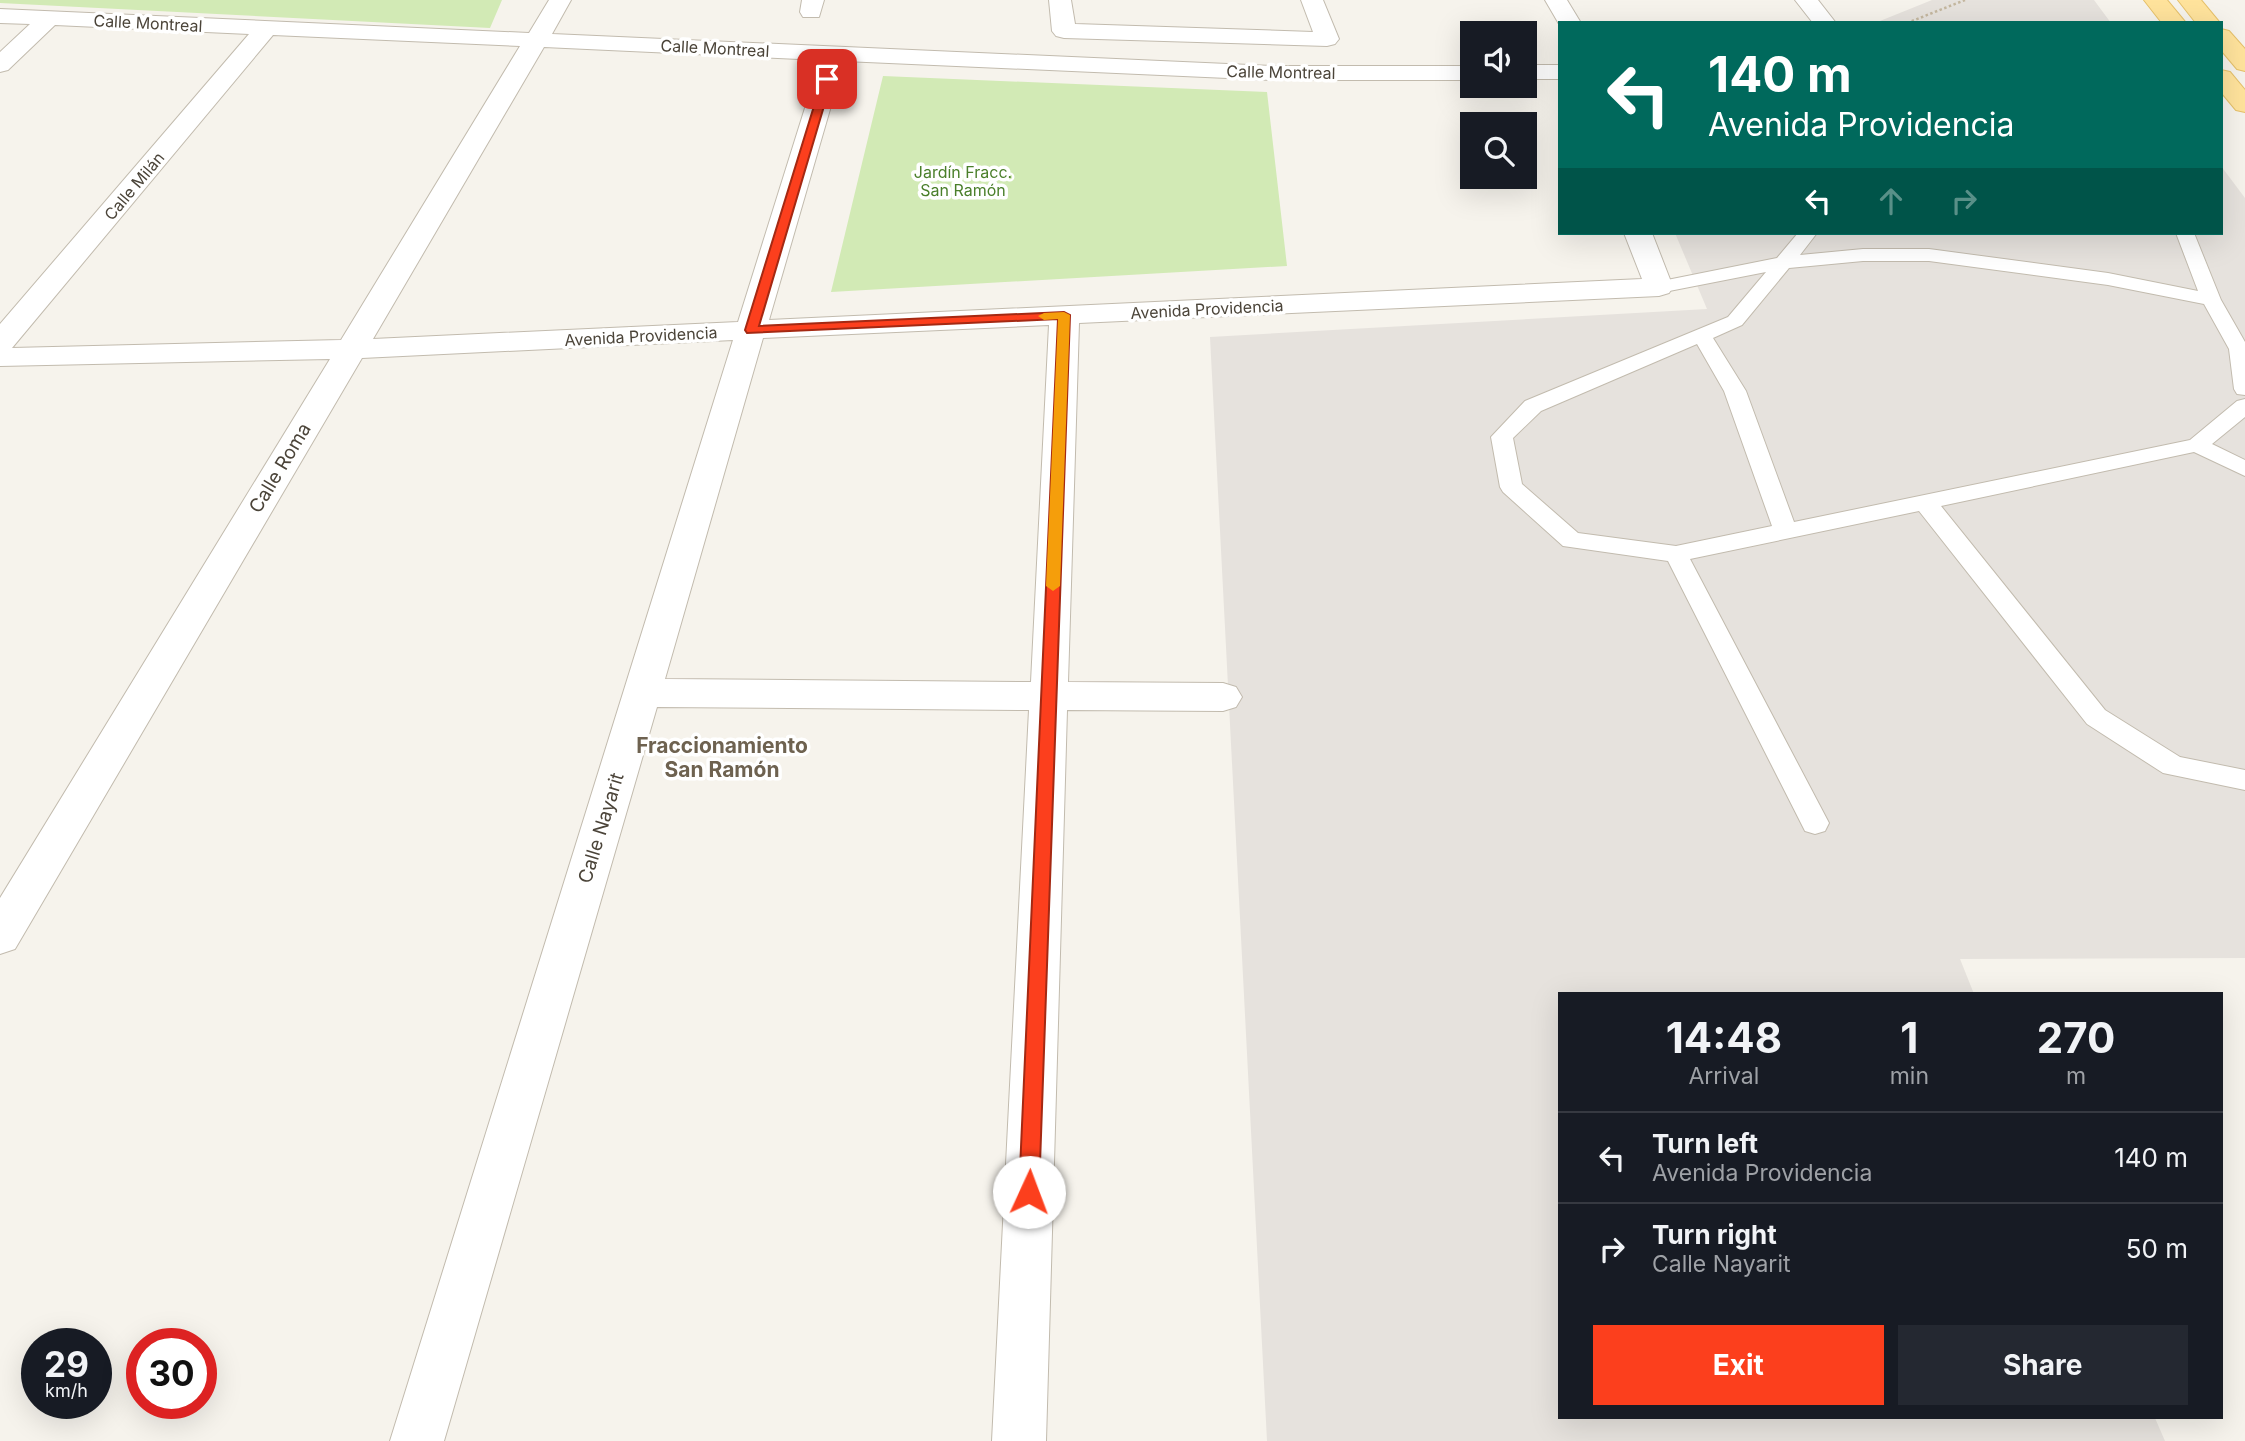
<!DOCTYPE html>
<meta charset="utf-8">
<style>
:root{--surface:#171b24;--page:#242831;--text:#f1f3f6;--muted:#9ea1a6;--line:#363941;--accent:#fc3f1d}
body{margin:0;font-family:Inter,sans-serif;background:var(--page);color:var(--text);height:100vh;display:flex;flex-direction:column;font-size:26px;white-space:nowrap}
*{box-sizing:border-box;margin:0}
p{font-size:23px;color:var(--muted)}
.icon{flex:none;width:38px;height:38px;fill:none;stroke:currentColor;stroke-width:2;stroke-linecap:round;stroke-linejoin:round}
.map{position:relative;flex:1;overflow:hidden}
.details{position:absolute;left:1558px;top:992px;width:665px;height:427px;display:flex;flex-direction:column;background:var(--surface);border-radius:0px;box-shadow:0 7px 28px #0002}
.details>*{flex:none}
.top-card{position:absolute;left:1558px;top:21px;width:665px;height:214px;border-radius:0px;box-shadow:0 7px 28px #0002;background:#00695c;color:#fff;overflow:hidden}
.buttons{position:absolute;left:1460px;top:21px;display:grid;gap:14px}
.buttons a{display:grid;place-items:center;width:77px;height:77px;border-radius:0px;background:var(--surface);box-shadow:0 7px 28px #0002;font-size:35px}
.speed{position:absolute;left:21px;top:1328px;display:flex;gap:14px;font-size:35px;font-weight:700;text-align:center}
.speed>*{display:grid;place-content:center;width:91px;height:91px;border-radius:50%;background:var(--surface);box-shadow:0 7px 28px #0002;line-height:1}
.speed small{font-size:18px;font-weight:400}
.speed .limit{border:10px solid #d22;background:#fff;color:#111}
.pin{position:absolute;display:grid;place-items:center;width:60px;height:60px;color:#fff;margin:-30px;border-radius:14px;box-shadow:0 4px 10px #0006}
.me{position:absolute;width:77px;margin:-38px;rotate:2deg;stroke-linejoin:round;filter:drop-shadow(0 0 5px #0008)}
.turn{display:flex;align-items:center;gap:24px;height:147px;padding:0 35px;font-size:32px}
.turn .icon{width:91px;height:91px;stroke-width:2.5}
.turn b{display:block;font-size:49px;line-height:60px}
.lanes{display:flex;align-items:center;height:66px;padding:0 35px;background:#0003;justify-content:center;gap:35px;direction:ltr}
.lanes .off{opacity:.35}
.eta{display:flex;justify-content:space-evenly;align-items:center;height:119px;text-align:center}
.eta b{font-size:42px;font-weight:700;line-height:49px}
.primary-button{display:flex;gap:14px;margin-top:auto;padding:14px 35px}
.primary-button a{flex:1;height:80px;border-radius:0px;background:var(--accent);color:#fff;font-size:28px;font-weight:700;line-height:80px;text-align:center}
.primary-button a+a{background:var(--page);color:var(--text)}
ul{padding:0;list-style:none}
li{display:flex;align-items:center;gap:21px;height:91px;padding:0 35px;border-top:2px solid var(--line)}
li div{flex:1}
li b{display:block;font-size:26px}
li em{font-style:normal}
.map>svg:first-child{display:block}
.industrial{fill:#e6e2dd}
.green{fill:#d2eab5}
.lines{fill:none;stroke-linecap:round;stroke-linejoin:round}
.lane-casing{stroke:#c2bbae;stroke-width:2}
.street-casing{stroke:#c2bbae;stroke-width:2}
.primary-casing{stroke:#e6c16a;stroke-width:2}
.path{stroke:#c4b79f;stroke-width:2.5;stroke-dasharray:2.5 2.5;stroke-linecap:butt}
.lane{fill:#fff;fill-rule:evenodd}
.street{fill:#fff;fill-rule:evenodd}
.primary{fill:#ffe39c;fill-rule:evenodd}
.route{fill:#fc3f1d;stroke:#a42913;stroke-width:2}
.slow{fill:#f59e0b}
.labels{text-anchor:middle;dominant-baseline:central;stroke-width:7;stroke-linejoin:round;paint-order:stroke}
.far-street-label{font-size:16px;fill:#4b4439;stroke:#fff}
.far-park-label{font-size:16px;fill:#4a7f2a;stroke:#fff}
.street-label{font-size:19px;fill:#4b4439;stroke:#fff}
.neighbourhood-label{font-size:21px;font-weight:bold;fill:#6e6250;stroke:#fff}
</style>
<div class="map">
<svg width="2245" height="1441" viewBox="0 0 2245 1441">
<rect width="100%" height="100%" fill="#f6f3ec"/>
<path class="industrial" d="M1932,0H2094L2111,23H1875Z
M2221,166L2245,198V958L1960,959L1974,994H1559V1418H2155L2165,1441H1267L1210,337L1707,309L1675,233H2221Z"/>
<path class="green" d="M0,0H502L490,28L0,3Z
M883,76L1267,92L1287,266L831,292Z"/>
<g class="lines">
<defs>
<path id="lane" d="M1798,233H1817L1800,255L1863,249H1929L2108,273L2198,291L2176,233H2194L2221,300L2245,342V395L2237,394L2234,389L2229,349L2204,304L2108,285L1929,261H1863L1789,268L1742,325L1713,338L1746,391L1794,522L2190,440L2237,401L2245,399V417L2212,444L2245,460V476L2194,452L1941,506L2105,710L2180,757L2245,770V790L2163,773L2087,724L1919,511L1690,559L1829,823L1825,831L1815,834L1805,831L1668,561L1563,546L1503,492L1500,487L1491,437L1525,401L1728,317L1766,272L1659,293L1652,291L1649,287L1652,283L1777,258ZM1697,344L1724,391L1772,526L1676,546L1578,533L1522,484L1513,438L1541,411Z"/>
<path id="street" d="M549,0H571L552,34L1274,66H1472V80H1274L844,61L769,320L1642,279L1624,233H1652L1673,287L1669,293L1659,296L1079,323L1068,682L1223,683L1236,687L1242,697L1236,707L1223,711L1067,710L1046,1441H992L1029,710L657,707L444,1441H390L733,340L362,358L15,949L0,954V898L330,359L0,366V324L249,34L55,25L8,70L0,72V52L30,24L0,23V9L529,33ZM273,35L520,46L341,340L12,348ZM544,47L820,60L738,322L373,339ZM1049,325L1031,682L665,679L763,338Z
M802,0H824L819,17H803L800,12Z
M1049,0H1071L1075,24L1313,32L1301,0H1323L1339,39L1335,44L1327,46L1064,38L1056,36L1052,31Z
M1545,0H1567L1581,23L1559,24Z
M1795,0H1818L1836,23H1813Z
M1524,65H1559V79H1524Z"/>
<path id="primary" d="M2144,0H2167L2186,23H2162Z
M2178,0H2201L2220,23H2196Z
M2221,29L2229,31L2245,49V71L2237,69L2221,50Z
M2221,70L2230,72L2245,90V112L2236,110L2221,92Z"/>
</defs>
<use href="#lane" class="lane-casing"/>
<use href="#street" class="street-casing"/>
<use href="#primary" class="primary-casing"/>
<path class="path" d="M1907,23L1965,0"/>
<use href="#lane" class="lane"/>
<use href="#street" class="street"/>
<use href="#primary" class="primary"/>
</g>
<path class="route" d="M823,77L832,79L759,326L1064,312L1070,315L1039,1192L1036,1199L1029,1202L1022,1199L1019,1192L1058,319L747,333L745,330Z"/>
<path class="slow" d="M1064,312L1070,315L1060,586L1053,591L1046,586L1058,319L1044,320L1038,316L1044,313Z"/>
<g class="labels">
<g class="far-street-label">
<text transform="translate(148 23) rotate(3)">Calle Montreal</text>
<text transform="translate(715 48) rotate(3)">Calle Montreal</text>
<text transform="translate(1281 72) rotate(1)">Calle Montreal</text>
<text transform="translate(134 186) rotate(-50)">Calle Milán</text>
<text transform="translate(1207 309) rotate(-3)">Avenida Providencia</text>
<text transform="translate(641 336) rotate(-3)">Avenida Providencia</text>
</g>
<g class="far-park-label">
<text x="963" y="172">Jardín Fracc.<tspan x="963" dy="18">San Ramón</tspan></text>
</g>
<g class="street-label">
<text transform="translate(280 468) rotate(-59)">Calle Roma</text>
<text transform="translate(601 828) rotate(-73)">Calle Nayarit</text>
</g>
<g class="neighbourhood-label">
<text x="722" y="745">Fraccionamiento<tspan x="722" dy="24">San Ramón</tspan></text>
</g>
</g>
</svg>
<div class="buttons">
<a><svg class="icon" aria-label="sound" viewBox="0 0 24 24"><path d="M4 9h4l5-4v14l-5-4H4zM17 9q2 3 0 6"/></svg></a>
<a><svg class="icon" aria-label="search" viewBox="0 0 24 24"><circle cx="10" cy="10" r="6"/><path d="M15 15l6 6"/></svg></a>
</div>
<div class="speed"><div>29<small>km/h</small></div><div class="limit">30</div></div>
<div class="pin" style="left:827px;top:79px;background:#d93025"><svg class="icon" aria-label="arrive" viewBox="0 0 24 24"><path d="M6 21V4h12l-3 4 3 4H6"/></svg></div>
<svg class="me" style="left:1029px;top:1192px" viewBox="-20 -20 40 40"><circle r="19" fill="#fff"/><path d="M0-13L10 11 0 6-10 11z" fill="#fc3f1d"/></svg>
<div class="top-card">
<div class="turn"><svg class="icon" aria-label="left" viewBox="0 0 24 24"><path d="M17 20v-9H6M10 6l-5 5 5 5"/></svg><div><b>140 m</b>Avenida Providencia</div></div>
<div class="lanes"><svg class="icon" aria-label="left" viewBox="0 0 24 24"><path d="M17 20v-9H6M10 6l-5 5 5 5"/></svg><svg class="icon off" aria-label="ahead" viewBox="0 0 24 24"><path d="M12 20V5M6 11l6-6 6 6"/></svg><svg class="icon off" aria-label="right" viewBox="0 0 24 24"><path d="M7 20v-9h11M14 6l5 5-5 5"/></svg></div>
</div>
<section class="details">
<div class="eta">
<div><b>14:48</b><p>Arrival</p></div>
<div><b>1</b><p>min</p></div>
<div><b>270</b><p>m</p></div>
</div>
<ul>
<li><svg class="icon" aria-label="left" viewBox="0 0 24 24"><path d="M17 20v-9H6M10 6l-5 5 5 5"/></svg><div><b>Turn left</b><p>Avenida Providencia</p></div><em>140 m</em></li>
<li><svg class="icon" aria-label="right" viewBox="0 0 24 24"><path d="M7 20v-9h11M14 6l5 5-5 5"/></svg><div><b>Turn right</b><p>Calle Nayarit</p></div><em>50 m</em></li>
</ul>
<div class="primary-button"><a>Exit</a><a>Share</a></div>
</section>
</div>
